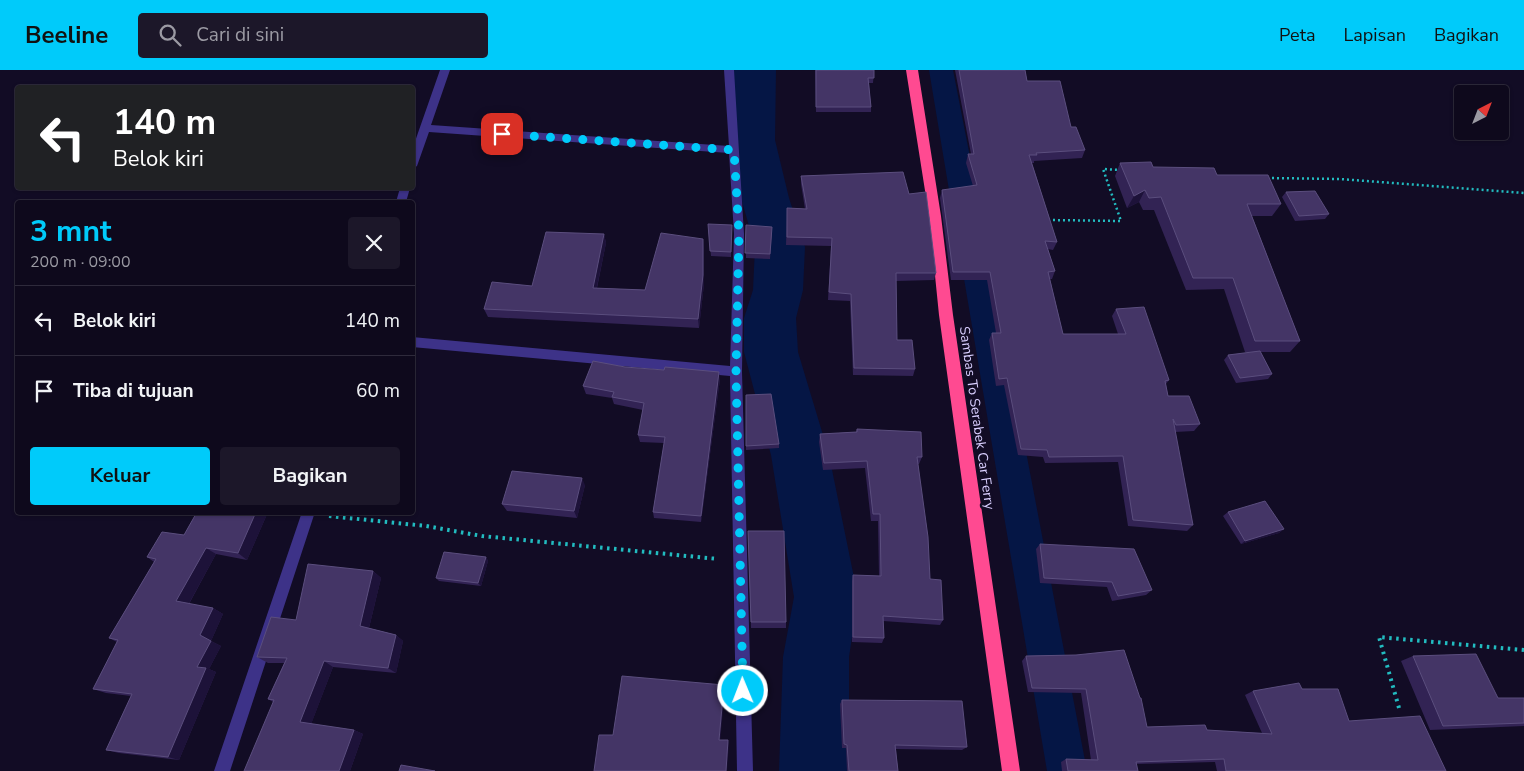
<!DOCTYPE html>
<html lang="id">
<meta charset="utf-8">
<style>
:root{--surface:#0e091c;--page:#1c1729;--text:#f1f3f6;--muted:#9b9aa3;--line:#2e2a3b;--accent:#00cbfa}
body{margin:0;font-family:"Nunito Sans",sans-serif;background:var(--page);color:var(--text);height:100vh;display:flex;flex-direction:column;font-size:19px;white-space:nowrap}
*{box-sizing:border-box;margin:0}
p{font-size:16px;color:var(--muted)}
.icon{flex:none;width:28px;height:28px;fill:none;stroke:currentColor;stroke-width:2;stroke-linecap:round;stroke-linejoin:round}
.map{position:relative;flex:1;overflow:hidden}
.sheet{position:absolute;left:15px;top:130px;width:400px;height:315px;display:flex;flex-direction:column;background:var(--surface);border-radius:5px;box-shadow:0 1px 4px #0004,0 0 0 1px var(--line)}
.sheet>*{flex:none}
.hud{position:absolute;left:15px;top:15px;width:400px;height:105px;border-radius:5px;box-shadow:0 1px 4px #0004,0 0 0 1px var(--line);background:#202124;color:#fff;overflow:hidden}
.needle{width:32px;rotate:42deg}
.buttons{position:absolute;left:1454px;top:15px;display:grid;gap:10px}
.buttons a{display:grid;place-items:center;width:55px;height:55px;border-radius:5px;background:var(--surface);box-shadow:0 1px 4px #0004,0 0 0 1px var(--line);font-size:25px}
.pin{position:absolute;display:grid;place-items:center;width:42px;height:42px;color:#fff;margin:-21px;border-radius:10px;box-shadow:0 2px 8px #0006}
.me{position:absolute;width:55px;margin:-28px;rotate:359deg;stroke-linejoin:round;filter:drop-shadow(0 0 4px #0008)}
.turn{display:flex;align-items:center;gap:18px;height:105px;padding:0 15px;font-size:22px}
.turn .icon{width:65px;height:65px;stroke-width:2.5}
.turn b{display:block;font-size:35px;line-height:42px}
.round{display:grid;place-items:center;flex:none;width:52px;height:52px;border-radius:5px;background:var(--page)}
.summary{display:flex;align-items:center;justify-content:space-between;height:85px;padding:0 15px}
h1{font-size:30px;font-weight:700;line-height:38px;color:var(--accent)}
.button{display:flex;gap:10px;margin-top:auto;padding:10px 15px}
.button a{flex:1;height:58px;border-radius:5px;background:var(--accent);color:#111;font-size:20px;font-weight:700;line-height:58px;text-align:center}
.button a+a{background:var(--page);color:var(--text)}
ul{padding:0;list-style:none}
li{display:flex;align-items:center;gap:15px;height:70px;padding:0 15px;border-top:1px solid var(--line)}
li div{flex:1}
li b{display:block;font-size:19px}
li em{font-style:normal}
header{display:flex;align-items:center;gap:30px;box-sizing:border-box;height:70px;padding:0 25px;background:var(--accent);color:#111}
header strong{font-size:24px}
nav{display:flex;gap:28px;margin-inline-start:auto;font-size:18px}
.search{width:350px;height:45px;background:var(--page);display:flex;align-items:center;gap:12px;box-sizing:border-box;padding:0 18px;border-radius:5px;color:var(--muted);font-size:19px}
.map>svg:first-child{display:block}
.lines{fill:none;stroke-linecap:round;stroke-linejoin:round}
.canal{fill:#051645;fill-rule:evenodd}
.river{fill:#051645;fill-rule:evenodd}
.path-far1{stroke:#22bcc0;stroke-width:2.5;stroke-dasharray:2 3;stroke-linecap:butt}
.path{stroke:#22bcc0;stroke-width:4;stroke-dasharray:2.5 4.5;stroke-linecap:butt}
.minor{fill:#3d3288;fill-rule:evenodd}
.highway{fill:#ff4a91;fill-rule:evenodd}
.wall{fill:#322354}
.shaded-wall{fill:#1d1239}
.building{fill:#443566;stroke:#5b4e7e}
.route{stroke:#00cbfa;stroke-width:9;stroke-dasharray:0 16.2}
.labels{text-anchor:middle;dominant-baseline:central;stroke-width:5;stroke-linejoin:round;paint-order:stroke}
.street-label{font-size:14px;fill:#d9cfff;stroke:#120c25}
</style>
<header>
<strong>Beeline</strong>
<div class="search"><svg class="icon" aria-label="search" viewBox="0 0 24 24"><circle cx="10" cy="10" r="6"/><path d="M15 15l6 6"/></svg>Cari di sini</div>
<nav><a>Peta</a><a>Lapisan</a><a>Bagikan</a></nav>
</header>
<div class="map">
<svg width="1524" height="701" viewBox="0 0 1524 701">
<rect width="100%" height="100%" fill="#120c25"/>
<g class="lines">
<path class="canal" d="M929,0H953L980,138L976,145L966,148L956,145L952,138Z
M971,157L981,160L985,167L1087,701H1047L957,167L961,160Z"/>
<path class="river" d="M734,0H776L775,70L789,128L805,177L803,220L796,248L798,282L829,385L858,527L849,587V701H779L783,587L794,527L771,385L744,282V248L753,220L755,177L741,128L731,70Z"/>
<path class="path-far1" d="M1267,108L1340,109L1524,123
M1048,150L1121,151L1103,99L1121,100"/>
<path class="path" d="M329,446L426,456L482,466L718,489
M1399,638L1379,567L1524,580"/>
<path class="minor" d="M440,0H450L431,55L729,76L724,0H734L744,164L742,302L753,701H737L730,306L412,277V267L730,296L734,164L729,83L429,62L417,96L412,99V80Z
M400,118H410L406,132H396Z
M302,442H315L230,701H214Z"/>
<path class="highway" d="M906,0H918L941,146L953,245L1020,701H1002L939,245L929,146Z"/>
</g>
<path class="wall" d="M815,0H874L873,13H869L871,37V42H816Z
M955,0H1025L1027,11L1071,57L1085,80L1082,88L1034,91V93H1032L1057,172L1053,180L1048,179L1055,201L1052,209H1050L1063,264H1118L1112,246L1116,239L1169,310L1166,314L1168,326L1200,354L1194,361L1175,362L1193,455L1187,461L1128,456L1118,392L1045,393L1043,387L1018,385L1004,315L996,316L989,270L992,263H996L987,210H951L940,128L942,120L973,116L966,93L968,84H971Z
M1120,93L1217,105L1281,134L1272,146H1252L1300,271L1290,282H1260L1272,304L1268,309L1236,313L1224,290L1228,285L1258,282H1245L1224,219L1186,220L1154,140H1143L1139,132L1127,138L1115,106Z
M801,106L909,124L936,203L934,210L896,211L897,270L915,299L913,306L853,305L850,231L828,230L831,176L786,175L787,138L805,139L801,114Z
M1286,122L1329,144L1325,149L1295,151L1282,127Z
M708,154L732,160L731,187L711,186Z
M746,155L772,162L770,189L746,188Z
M604,164L606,173L597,218L645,220L704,178V214L699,258L488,247L484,239L532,216Z
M625,297L720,309L701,452L654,448L653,442L664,373L640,372L638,365L643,340L614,334L612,328L586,324L583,316Z
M746,325L779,374V378L746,380Z
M857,359L922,387L919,394H918L930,509L943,550L940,555L883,551L884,568L882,573L852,572V511L853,505L879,506L878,451H871L865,398L823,400L819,372L820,364L856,362Z
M585,415L577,448L507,441L502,434Z
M197,442H268L247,490L216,484L189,534L213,538L223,544L211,571L221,576L209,599L216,602L179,690L119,683L106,680L131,626L106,623L93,619L117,572L109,568L154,492L147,487L184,465Z
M355,442H369L367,446Z
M1228,442L1284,459L1279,463L1241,474L1223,446Z
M748,461L786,552V558H751Z
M1040,474L1152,520L1146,525L1112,531L1107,517L1040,513L1036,479Z
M486,487L488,491L481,516L439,511L436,508Z
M373,501L381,508L369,558L396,565L403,571L396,603L333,597L311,654L354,660L363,664L350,701L273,632L268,629L284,593H268L257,587L296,550Z
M1076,585L1147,657L1262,663L1245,625L1253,621L1302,619L1349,651L1446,701H1217L1215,692L1136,694L1138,701H1062L1061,692L1066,689L1091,690L1081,623L1028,622L1022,591L1026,586Z
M1413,586L1498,628H1524V656L1430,660L1401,591Z
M842,630L967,677L962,680L896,679L898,701H847L846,678H842L840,634Z"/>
<path class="shaded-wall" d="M1145,120L1139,132L1127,138L1134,126Z
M604,164L606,173L595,226L593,218Z
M703,169L704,178V214L699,258L698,249Z
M719,302L720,309L701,452V446Z
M582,408L585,415L577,448L574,441Z
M256,442H268L247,490L238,483Z
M363,442H369L367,446Z
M1284,459L1279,463L1241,474L1245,471Z
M206,478L216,484L187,537L176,531Z
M486,487L488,491L481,516L478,513Z
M373,501L381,508L368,562L360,556Z
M213,538L223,544L211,571L221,576L209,599L216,602L179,690L168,687L197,597L200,565Z
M396,565L403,571L396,603L388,598Z
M324,591L333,597L310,657L300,652Z
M724,615L725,619L720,673L719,670Z
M354,660L363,664L350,701H339Z
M728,670L729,673L727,701H726Z"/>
<path class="building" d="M816,0H874V8H868L871,37H816Z
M959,0H1025L1027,11H1060L1071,57H1076L1085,80L1036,83L1037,85H1029L1057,172L1045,171L1055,201L1048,202L1063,264H1126L1116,239L1144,237L1169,310L1165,311L1168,326H1189L1200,354L1176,355L1173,349L1193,455L1133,450L1123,386L1049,387L1047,380L1021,379L1007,308L999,309L992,263H1001L990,202H953L942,120L977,115L968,84H974Z
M1151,92L1153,97L1214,98L1217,105H1268L1281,134H1247L1300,271H1255L1233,208H1193L1161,127L1149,128L1145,120L1134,126L1120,93Z
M903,102L909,124L926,122L936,203H896L897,270H912L915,299L854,298L851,224L829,222L832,168L787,167V138L807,139L801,106Z
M1315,121L1329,144L1299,146L1286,122Z
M708,154L732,155L731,182L710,181Z
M746,155L772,157L770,184L745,183Z
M546,162L604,164L593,218L645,220L661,163L703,169V205L698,249L484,239L492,212L532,216Z
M1260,281L1272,304L1240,308L1228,285Z
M593,291L625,297L664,300L665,297L719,302L701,446L653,442L665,367L638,365L644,333L612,327L614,322L583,316Z
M771,324L779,374L746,376V325Z
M857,359L921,362L922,387H917L928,467L930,509L941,510L943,550L883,546L884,568L853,567V505L881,506L880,444H873L867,391L824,393L820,364L857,362Z
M512,401L582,408L574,441L502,434Z
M1265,431L1284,459L1245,471L1228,442Z
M197,442H256L238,483L206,478L176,531L213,538L200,565L211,571L197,597L206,598L168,687L106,680L132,624L93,619L118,570L109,568L156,489L147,487L162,462L184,465Z
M748,461H784L786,552H751Z
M1040,474L1134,479L1152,520L1118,526L1112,512L1044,508Z
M444,482L486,487L478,513L436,508Z
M308,494L373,501L360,556L396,565L388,598L324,591L300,652L354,660L339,701H244L274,630L268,629L287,588L257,587L271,547L296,550Z
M1124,580L1140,628H1141L1147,657L1205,655L1207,660L1272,664L1253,621L1299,613L1302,619H1338L1349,651L1420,646L1446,701H1226L1224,689L1136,692L1138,701H1068L1066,689L1098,690L1086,619L1032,618L1026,586L1076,585Z
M1476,584L1498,628H1524V653L1443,656L1413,586Z
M622,606L724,615L719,670H728L726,701H594L599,665H613Z
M842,630L962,631L967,677L895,675L898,701H849L847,675L844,674Z
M401,695L435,701H399Z"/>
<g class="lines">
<path class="route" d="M502,64L734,80L739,164L736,302L743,621"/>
</g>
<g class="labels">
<g class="street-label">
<text transform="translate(977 348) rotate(82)">Sambas To Serabek Car Ferry</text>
</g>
</g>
</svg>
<div class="buttons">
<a><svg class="needle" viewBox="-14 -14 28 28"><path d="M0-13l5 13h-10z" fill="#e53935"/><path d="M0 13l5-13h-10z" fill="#9b9aa3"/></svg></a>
</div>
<div class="pin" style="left:502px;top:64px;background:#d93025"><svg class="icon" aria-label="arrive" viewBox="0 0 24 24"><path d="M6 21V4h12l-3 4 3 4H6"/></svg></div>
<svg class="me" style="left:743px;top:621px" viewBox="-20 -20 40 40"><circle r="17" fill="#00cbfa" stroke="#fff" stroke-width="3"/><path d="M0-11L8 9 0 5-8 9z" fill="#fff"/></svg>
<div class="hud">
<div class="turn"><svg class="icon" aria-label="left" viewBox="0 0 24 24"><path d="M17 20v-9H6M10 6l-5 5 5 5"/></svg><div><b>140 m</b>Belok kiri</div></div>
</div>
<section class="sheet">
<div class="summary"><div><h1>3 mnt</h1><p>200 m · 09:00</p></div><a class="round"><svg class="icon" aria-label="close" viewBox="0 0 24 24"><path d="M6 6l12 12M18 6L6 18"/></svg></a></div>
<ul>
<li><svg class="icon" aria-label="left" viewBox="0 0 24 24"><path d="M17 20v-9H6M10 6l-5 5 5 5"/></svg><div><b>Belok kiri</b></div><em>140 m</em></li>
<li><svg class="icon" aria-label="arrive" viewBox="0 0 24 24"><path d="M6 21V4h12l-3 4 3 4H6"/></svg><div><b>Tiba di tujuan</b></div><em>60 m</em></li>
</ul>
<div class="button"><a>Keluar</a><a>Bagikan</a></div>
</section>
</div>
